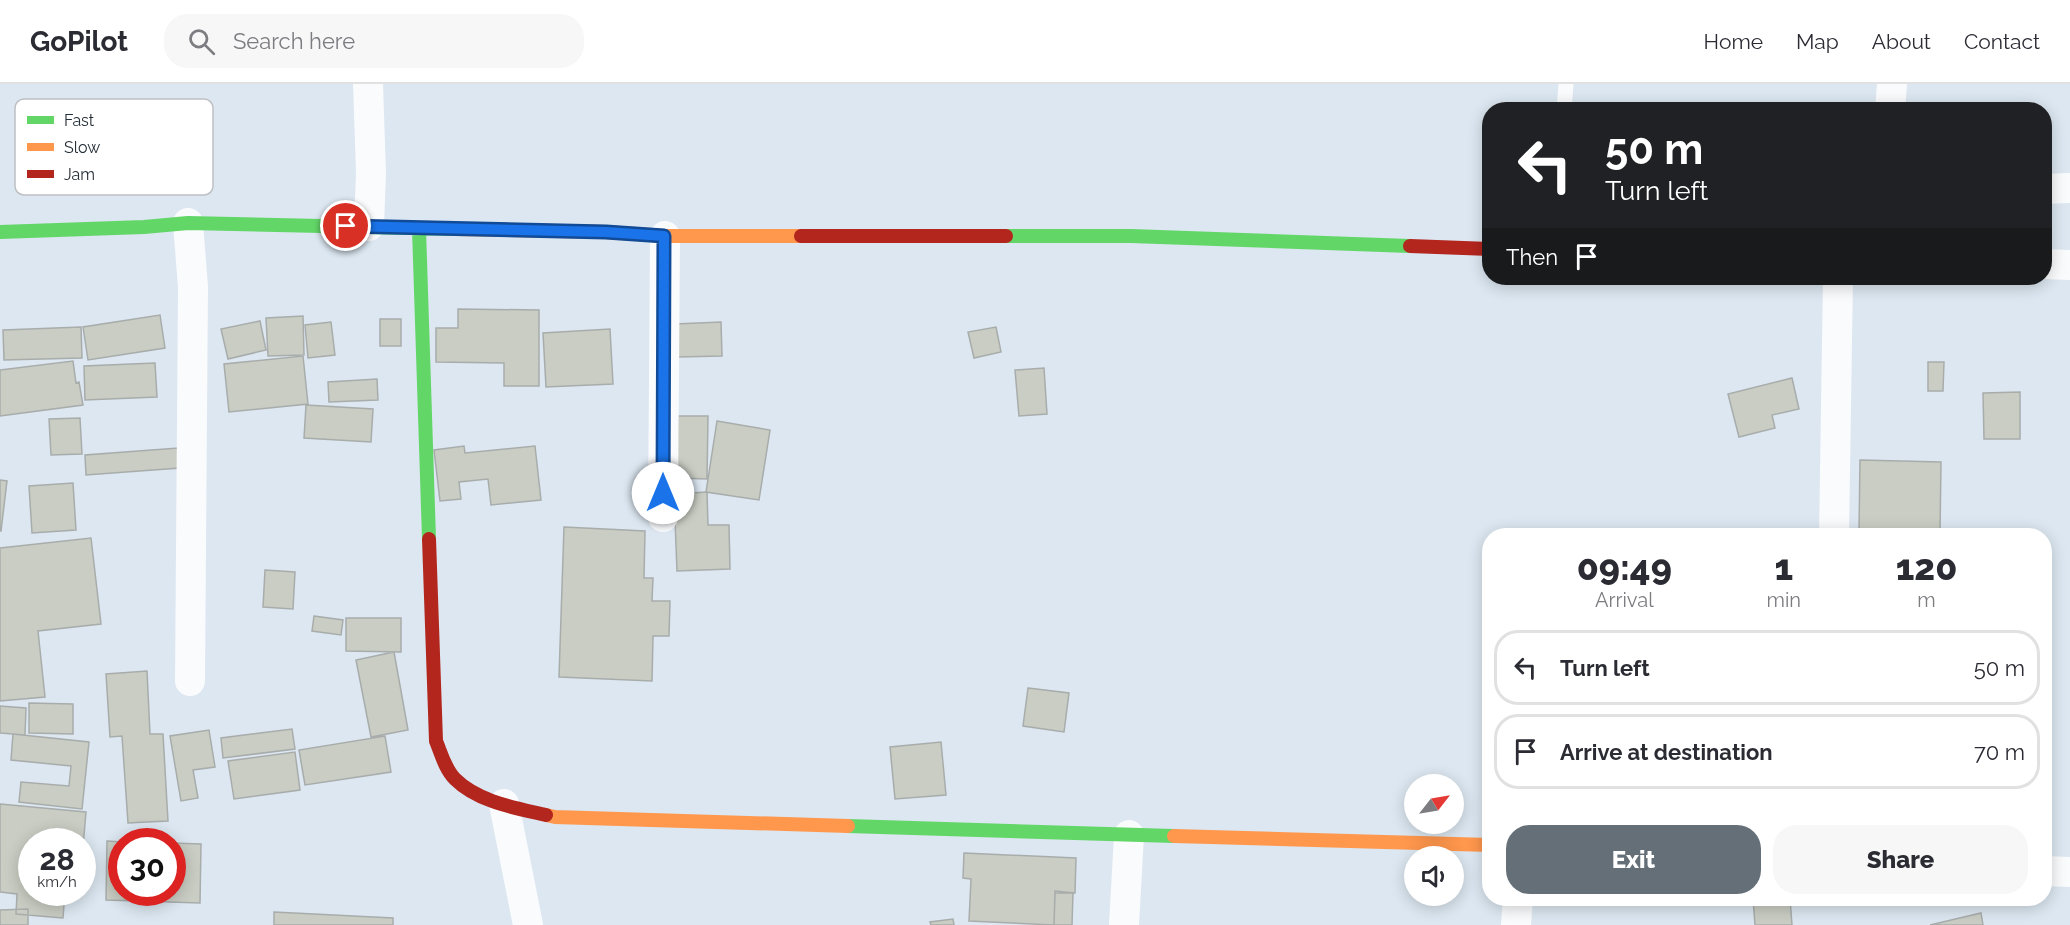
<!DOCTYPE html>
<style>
:root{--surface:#fff;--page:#f7f7f7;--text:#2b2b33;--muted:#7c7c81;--line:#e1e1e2;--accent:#646f78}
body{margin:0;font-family:Raleway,sans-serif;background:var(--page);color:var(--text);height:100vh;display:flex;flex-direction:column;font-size:22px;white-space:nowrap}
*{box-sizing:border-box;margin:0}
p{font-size:20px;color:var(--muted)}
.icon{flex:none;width:33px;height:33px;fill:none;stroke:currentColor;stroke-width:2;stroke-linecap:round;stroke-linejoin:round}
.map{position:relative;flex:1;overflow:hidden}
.details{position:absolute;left:1482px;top:444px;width:570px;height:378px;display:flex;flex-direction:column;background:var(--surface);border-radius:24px;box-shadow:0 3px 15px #0003}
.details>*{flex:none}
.hud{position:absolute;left:1482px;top:18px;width:570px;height:183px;border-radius:24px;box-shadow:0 3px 15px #0003;background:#202124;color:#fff;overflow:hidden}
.needle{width:39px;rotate:59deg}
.buttons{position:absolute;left:1404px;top:690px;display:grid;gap:12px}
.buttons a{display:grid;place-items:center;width:60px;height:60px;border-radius:50%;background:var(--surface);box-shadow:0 3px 15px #0003;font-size:30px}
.speed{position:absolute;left:18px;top:744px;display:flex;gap:12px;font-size:30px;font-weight:700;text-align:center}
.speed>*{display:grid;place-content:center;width:78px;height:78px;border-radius:50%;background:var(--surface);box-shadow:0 3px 15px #0003;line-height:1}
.speed small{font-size:15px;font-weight:400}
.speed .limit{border:9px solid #d22;background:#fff;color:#111}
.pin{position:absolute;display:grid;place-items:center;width:51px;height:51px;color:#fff;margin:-26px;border:3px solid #fff;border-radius:50%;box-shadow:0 2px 6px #0007}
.me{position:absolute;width:66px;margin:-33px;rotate:0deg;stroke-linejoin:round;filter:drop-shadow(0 0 4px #0008)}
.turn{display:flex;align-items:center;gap:21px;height:126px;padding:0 24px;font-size:27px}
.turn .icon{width:78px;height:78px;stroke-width:2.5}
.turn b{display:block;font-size:42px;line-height:51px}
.then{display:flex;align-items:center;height:57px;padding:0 24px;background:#0003;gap:12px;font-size:22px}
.eta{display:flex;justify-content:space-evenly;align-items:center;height:102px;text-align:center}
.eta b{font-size:36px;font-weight:800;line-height:42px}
.primary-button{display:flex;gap:12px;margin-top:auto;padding:12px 24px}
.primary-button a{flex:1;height:69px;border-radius:24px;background:var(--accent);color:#fff;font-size:24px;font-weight:800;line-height:69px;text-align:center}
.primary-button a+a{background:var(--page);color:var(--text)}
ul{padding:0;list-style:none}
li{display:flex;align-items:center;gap:18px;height:75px;margin:0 12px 9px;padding:0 12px;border:3px solid var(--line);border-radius:24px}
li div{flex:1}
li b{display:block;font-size:22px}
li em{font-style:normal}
header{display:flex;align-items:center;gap:36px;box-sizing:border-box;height:84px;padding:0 30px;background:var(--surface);border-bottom:2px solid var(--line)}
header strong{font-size:28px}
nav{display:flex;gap:33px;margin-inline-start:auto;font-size:21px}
.search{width:420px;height:54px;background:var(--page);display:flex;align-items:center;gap:15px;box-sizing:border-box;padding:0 21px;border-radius:24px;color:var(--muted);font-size:22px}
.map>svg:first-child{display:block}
.building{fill:#c9cdc3;stroke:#a8adac;stroke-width:1.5}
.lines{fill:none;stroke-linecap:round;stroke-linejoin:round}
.lane{stroke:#fafbfd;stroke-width:15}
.street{stroke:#fafbfd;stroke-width:30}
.fast{stroke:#63d668;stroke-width:14}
.slow{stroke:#ff974d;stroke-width:14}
.jam{stroke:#b3261e;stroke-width:14}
.route-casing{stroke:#114b97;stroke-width:15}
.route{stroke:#1a73e8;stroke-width:10}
.key{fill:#fff;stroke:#bdc0c3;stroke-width:1.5}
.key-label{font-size:16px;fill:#242e37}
</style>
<header>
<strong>GoPilot</strong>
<div class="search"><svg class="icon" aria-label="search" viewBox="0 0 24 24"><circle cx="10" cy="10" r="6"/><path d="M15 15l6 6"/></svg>Search here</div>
<nav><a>Home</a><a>Map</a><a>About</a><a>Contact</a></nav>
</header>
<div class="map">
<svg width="2070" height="841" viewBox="0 0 2070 841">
<rect width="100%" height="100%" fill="#dce7f1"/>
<path class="building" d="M458,225L539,226V302H504V279L436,278V244H458Z
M160,231L165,264L88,276L83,243Z
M303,232L304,271L268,272L266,234Z
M380,235H401V262H380Z
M260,237L266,266L228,275L221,245Z
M331,238L335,271L308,274L305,241Z
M721,238L722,272L677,273L675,240Z
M81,243L82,274L4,276L3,246Z
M996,243L1001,268L974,274L968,248Z
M610,245L613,300L546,303L543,249Z
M303,272L308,320L229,328L224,280Z
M73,277L76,299L79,298L83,321L0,332V286Z
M1928,278H1944L1943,307H1928Z
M155,279L157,313L85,316L84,282Z
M1044,284L1047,330L1019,332L1015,286Z
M1792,294L1799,325L1772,331L1775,344L1739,353L1728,310Z
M377,295L378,316L329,318L328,298Z
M2020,308V355H1984L1983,309Z
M306,321L373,325L371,358L304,354Z
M678,332H708L707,395L677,394Z
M80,334L82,370L51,371L49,335Z
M717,337L770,346L759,416L706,408Z
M464,362L465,369L535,362L541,416L491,421L488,395L459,398L461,415L440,417L434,366Z
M178,364L180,384L86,391L85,371Z
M1860,376L1941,378L1940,450L1859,448Z
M0,396L7,397L1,447H0Z
M73,399L76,446L32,449L29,402Z
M707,408L708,441H729L730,485L677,487L674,410Z
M564,443L645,447L644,494H653L652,517H670L669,552H653L652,597L559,593Z
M91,454L101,540L38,547L45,613L0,617V464Z
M265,486L295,488L293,525L263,523Z
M314,532L343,536L341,551L312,547Z
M346,534H401V568L346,567Z
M394,568L408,646L371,653L356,576Z
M147,587L150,650H163L168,737L128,739L122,652L110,653L106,590Z
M1028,604L1069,609L1064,648L1023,642Z
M29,619L73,620V650L29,649Z
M0,622L26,624L25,651L0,649Z
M292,645L295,665L223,674L221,654Z
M209,646L215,683L193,686L198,714L181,717L170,652Z
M13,650L89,658L82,725L19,718L21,698L69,702L71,682L11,676Z
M385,652L391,688L305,701L299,666Z
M941,658L946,711L895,715L890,663Z
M295,668L300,706L234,715L228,677Z
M0,720L86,728L83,763L82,758H32V808H65L63,834L16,830L17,810L0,808Z
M107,757L122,758V808H172V759L201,760L200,819L106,816Z
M964,769L1076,774L1075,809L1055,807L1054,841L969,837L971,795L963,794Z
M1055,809H1073L1072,841H1054Z
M1753,814H1790L1792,841H1755Z
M28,825V841H0V826Z
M274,828L393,834V841H274Z
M1981,829L1983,841H1930Z
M953,835L954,841H931L930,838Z"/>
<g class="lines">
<path class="lane" d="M1564,26L1566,0"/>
<path class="street" d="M368,0L371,89L369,142
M1890,26L1892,0
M2044,105L2070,104
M188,139L193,203L190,597
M2044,180L2070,181
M663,433L665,152
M1834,452L1838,194
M504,720L528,841
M2044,787L2070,788
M1124,841L1129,751
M1516,841L1518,814"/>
<path class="fast" d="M419,145L429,455
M0,148L144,143L188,139L456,145
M1006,152H1131L1410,162
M848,742L1174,752"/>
<path class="slow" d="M456,145L606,148L665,152H801
M546,731L555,733L848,742
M1174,752L1490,761"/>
<path class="jam" d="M801,152H1006
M1410,162L1490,165
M429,455L436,657C441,669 445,685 455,695C478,718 516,724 546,731"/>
</g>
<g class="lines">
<defs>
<path id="route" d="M346,142L606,148L664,152L663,409"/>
</defs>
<use href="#route" class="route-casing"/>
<use href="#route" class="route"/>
</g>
<rect x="15" y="15" width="198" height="96" rx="9" class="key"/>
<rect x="27" y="32" width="27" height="8" fill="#63d668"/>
<rect x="27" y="59" width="27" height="8" fill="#ff974d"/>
<rect x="27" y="86" width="27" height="8" fill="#b3261e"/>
<g class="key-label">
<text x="64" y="42">Fast</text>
<text x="64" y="69">Slow</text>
<text x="64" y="96">Jam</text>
</g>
</svg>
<div class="buttons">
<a><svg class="needle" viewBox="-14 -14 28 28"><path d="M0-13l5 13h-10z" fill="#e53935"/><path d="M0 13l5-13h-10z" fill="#7c7c81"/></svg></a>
<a><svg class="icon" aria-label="sound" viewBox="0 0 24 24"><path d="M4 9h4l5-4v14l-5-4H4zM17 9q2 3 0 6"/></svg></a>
</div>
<div class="speed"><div>28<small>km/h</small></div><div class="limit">30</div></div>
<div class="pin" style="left:346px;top:142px;background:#d93025"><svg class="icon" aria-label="arrive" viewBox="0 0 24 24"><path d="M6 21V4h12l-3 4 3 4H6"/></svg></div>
<svg class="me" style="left:663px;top:409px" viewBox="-20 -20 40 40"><circle r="19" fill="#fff"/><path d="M0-13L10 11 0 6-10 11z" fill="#1a73e8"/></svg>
<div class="hud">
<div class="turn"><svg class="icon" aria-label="left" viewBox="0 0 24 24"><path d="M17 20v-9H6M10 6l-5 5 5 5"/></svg><div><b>50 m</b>Turn left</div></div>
<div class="then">Then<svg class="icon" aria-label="arrive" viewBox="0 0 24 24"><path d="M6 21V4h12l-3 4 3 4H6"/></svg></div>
</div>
<section class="details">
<div class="eta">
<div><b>09:49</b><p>Arrival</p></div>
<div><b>1</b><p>min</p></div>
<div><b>120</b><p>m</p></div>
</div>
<ul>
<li><svg class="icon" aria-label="left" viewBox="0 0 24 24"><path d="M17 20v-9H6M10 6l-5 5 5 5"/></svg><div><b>Turn left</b></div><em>50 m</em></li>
<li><svg class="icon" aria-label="arrive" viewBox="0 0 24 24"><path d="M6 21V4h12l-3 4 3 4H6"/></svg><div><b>Arrive at destination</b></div><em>70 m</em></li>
</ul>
<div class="primary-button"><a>Exit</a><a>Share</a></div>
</section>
</div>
